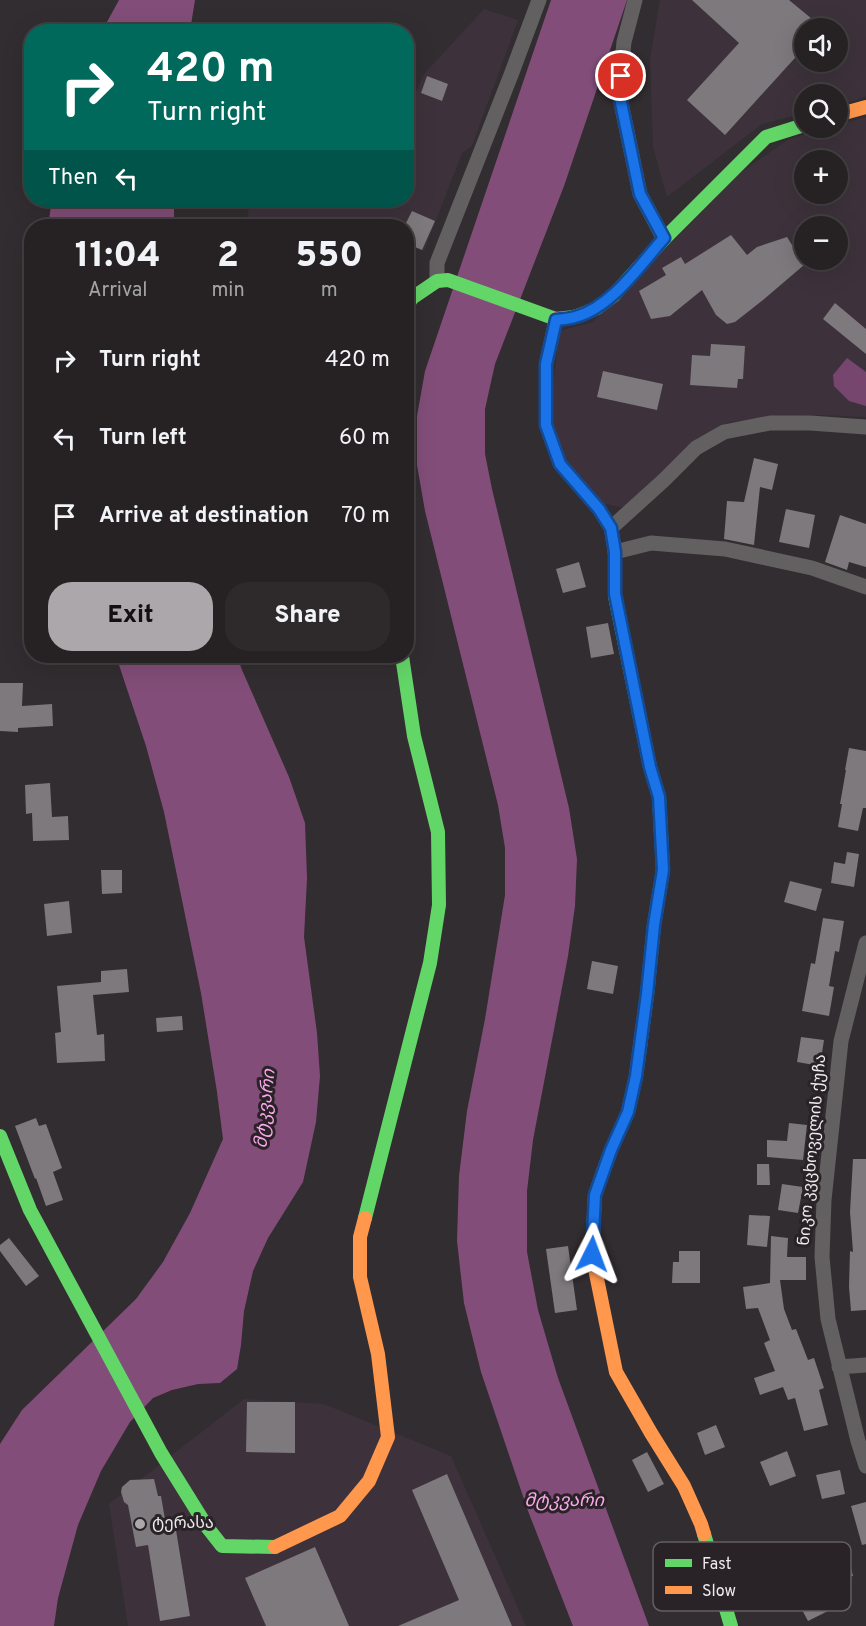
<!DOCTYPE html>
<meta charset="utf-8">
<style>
:root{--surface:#262224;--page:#2e2a2c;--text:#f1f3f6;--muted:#a4a4a6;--line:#423f41;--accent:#aca7ab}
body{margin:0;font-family:Overpass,"Noto Sans Georgian",sans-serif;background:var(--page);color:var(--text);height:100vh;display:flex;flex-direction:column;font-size:22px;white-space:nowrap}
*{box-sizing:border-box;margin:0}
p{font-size:20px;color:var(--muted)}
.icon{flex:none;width:33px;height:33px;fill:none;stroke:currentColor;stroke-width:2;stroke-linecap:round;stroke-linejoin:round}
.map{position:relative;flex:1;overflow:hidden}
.details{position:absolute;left:24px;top:219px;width:390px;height:444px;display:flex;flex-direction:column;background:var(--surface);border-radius:24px;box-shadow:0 6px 24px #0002,0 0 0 2px var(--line)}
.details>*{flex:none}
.hud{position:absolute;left:24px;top:24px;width:390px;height:183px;border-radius:24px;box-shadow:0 6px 24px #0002,0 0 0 2px var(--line);background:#00695c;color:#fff;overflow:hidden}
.tools{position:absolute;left:794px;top:18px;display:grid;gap:12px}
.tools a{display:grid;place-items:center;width:54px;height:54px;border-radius:50%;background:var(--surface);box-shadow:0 6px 24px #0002,0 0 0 2px var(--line);font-size:30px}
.pin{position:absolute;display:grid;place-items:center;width:51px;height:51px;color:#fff;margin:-26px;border:3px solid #fff;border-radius:50%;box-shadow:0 2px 6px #0007}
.me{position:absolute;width:66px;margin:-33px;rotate:3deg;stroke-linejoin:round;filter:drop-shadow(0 0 4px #0008)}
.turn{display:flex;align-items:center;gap:21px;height:126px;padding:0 24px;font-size:27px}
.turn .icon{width:78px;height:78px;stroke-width:2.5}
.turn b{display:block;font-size:42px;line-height:51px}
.then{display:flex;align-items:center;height:57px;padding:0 24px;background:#0003;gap:12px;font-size:22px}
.eta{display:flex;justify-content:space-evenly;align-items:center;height:102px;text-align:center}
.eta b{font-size:36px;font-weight:800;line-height:42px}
.button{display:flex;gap:12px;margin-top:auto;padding:12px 24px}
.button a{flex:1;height:69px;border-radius:24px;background:var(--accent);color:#111;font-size:24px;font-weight:800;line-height:69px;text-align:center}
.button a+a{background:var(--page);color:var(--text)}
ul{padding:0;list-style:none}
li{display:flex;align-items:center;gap:18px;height:78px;padding:0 24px}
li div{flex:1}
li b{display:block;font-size:22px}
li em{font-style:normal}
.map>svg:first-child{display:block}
.built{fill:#3d323b;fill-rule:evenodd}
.forest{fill:#77466e}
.water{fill:#824e79}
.building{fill:#7d797c}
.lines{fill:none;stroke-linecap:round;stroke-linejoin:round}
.street{stroke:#636062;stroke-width:15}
.fast{stroke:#63d668;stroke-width:14}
.slow{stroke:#ff974d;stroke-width:14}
.route-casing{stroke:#114b97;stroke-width:15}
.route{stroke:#1a73e8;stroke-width:10}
.poi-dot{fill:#aca7ab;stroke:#292227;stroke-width:2}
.labels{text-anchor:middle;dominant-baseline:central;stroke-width:6;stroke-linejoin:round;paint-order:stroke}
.street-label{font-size:16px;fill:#eee9ed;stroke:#292227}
.poi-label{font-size:16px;fill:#eee9ed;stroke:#292227;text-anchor:start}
.water-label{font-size:18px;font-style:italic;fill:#faa7ea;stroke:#292227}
.key{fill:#292227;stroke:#645e62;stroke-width:1.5}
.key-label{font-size:16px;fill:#eee9ed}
</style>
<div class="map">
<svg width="866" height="1626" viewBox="0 0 866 1626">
<rect width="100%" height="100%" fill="#322d30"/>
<path class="built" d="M660,0H866V96L861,99L837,105V94H804V113L762,124L667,197L653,147L650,59ZM804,28H837V62H804Z
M484,9L518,20L472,146L462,153L424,251L407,245L406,226H256L245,225L251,200H406L407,111L424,74Z
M866,117V417L819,415L730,422L701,437L626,508L601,503L565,465L549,427L559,331L593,322L740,173L789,139L827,128H837V125ZM804,160H837V194H804ZM804,226H837V260H804Z
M244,1399L324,1404L451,1456L526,1626H128L109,1504Z"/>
<path class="forest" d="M847,358L866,372V406L849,401L834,386L833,375Z"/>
<path class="water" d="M119,0H195L190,31H102Z
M551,0H627L564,186L495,364L485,409V454L492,489L569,808L577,859L575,906L568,956L533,1140L527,1191V1252L538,1310L558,1378L649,1626H573L528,1511L481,1372L464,1303L457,1241L459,1176L467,1111L485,1019L505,895V848L498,805L425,511L417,465V416L425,371Z
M52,200H174V226H48Z
M31,355V412L23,389L22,374Z
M116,656H237L242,670L289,777L305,823L307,878L304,937L317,1033L320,1076L316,1122L303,1182L268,1238L253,1271L244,1311L241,1345L237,1369L220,1383L198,1384L172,1390L153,1398L130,1422L101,1471L78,1525L58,1598L54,1626H0V1444L22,1410L136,1299L163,1262L190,1213L223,1139L217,1092L201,993L164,812L146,746Z"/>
<path class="building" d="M692,0H789L823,28H804V48L725,135L687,100L739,43Z
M427,76L448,84L442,101L421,93Z
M412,211L435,221L422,250L406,243V223Z
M731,235L747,255L757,247L787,237L792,245L804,239V265L763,300L735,322L727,324L716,315L702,290L670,316L651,319L639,291L666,275L662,268L681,257L685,264Z
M835,303L866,329V354L823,319Z
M711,344L745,346L743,379H738L737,388L690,385L692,355L710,356Z
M603,371L663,384L657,410L597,397Z
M754,458L778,464L772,490L760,487L754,545L724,539L727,501L744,502Z
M786,509L815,515L809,548L779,542Z
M840,515L866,524V567L849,562L847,570L825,562Z
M579,562L586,587L563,593L556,569Z
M608,623L614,654L591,658L586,627Z
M0,683H23L22,706L52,704L53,726L18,728V732L0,731Z
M849,748L866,751V808H863L858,831L838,827L842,804H840L846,770H845Z
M50,783L52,817L68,816L69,840L33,841L32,813L26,814L25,785Z
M847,852L859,854L854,887L831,883L834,862L845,864Z
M101,870H122V893L102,894Z
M790,881L822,889L816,911L784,902Z
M69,901L72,933L47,936L44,904Z
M823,918L844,921L839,952L835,951L829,986L834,987L829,1016L802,1011L811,963L815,964Z
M592,961L618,966L613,994L587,989Z
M127,969L129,992L93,995L97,1035L104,1034L105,1061L57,1063L55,1033L61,1032L57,986L101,982V971Z
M182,1016L183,1030L157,1032L156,1018Z
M801,1037L824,1040L820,1066L797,1062Z
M36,1118L39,1126L46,1124L62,1168L53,1172L63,1200L46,1206L36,1178L35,1179L15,1126Z
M789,1123L807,1125L803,1160L767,1157V1140L787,1141Z
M853,1159H866V1310L851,1311L849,1287L850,1251L853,1252L850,1212Z
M757,1164H769L770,1185H757Z
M782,1184L803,1187L798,1213L778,1210Z
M749,1215L770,1216L767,1247L747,1245Z
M771,1236L788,1238L787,1257H806V1280H780L784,1309L792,1330L796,1329L808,1360L814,1358L824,1388L819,1390L828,1425L804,1431L795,1398L788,1400L783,1387L760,1395L754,1378L775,1371L764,1343L770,1340L758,1308L746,1309L743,1287L770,1283Z
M9,1238L39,1276L26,1286L0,1251V1245Z
M568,1246L577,1310L555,1313L546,1249Z
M679,1251H700V1283H672L673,1262H679Z
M247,1402H295V1453L246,1452Z
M716,1425L725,1447L705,1455L697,1433Z
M787,1451L796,1476L770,1486L760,1462Z
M647,1452L664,1484L648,1492L632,1460Z
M840,1470L845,1494L822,1499L816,1475Z
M447,1474L512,1626H398L459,1600L412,1490Z
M154,1479L158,1496H161L167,1531L176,1530L190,1616L160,1621L148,1545L136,1547L128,1505L124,1502L121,1492L122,1487L130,1480Z
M866,1502V1544L862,1545L851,1506Z
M845,1544L853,1576L827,1581L820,1549Z
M315,1547L349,1626H266L245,1578Z
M822,1594L830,1610L808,1621L800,1606Z"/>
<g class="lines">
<path class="street" d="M635,0L624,42L619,93L640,194L664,239
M437,281V263L511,75L539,0
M611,528L664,480L696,448L724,432L770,423H810L866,427
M615,552L651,543L725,549L812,568L866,587
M866,943L841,1041L824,1200L822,1257L828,1319L858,1441L866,1466
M839,1367L866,1365"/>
<path class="fast" d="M406,307L412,298L437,281L448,280L556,319L574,317L583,314L597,308L613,296L664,239L766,137L804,125
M0,1136L30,1210L161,1453L207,1527L222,1546L275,1547
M603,1172L611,1150L628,1112L636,1076L647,995L654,925L663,870L659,797L650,767L615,596
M365,1218L430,963L439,905L438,832L414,736L402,656
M704,1534L731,1626"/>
<path class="slow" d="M837,115L866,107
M556,319L546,364V425L560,464L599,509L611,528L615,552V596
M603,1172L595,1195L592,1254L616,1372L651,1433L684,1486L701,1524L704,1534
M275,1547L340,1516L369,1481L388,1437L378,1354L360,1277V1237L365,1218"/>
</g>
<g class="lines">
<defs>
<path id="route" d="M592,1254L595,1195L611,1150L628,1112L636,1076L647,994L654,925L663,870L659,797L650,767L615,594V552L611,528L599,509L560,464L546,425V364L556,320C562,319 569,319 575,317C611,308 640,265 664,238L640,194L619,93L621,76"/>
</defs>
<use href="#route" class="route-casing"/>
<use href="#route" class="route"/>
</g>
<circle class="poi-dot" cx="140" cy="1524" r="6"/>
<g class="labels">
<g class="street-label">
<text transform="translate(813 1150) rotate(-85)">ნიკო კვცხოველის ქუჩა</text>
</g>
<g class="poi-label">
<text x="152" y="1524">ტერასა</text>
</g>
<g class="water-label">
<text transform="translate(266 1109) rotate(-84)">მტკვარი</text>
<text x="564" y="1501">მტკვარი</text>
</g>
</g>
<rect x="653" y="1542" width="198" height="69" rx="9" class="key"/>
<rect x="665" y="1559" width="27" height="8" fill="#63d668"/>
<rect x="665" y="1586" width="27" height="8" fill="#ff974d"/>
<g class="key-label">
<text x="702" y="1569">Fast</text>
<text x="702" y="1596">Slow</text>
</g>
</svg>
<div class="tools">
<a><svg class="icon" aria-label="sound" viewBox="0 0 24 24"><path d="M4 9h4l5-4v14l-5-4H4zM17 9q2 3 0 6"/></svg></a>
<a><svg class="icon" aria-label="search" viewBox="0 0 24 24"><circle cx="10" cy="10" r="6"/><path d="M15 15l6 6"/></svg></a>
<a>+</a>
<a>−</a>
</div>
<div class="pin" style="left:621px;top:76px;background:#d93025"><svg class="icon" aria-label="arrive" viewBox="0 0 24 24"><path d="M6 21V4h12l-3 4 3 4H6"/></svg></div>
<svg class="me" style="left:592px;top:1254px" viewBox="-20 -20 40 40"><path d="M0-17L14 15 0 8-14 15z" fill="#1a73e8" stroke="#fff" stroke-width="4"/></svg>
<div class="hud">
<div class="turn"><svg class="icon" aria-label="right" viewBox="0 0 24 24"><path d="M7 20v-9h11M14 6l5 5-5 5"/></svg><div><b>420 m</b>Turn right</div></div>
<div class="then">Then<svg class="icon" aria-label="left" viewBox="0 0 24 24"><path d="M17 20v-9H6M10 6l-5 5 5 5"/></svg></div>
</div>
<section class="details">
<div class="eta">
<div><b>11:04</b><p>Arrival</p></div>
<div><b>2</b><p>min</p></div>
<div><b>550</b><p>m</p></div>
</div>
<ul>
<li><svg class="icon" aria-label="right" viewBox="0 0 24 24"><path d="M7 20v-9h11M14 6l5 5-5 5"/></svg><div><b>Turn right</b></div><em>420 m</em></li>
<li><svg class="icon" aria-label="left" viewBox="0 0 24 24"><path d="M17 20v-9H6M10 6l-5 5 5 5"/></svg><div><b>Turn left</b></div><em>60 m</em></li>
<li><svg class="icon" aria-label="arrive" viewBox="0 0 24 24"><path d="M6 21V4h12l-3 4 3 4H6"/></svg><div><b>Arrive at destination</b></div><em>70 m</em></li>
</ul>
<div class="button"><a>Exit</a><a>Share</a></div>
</section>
</div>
